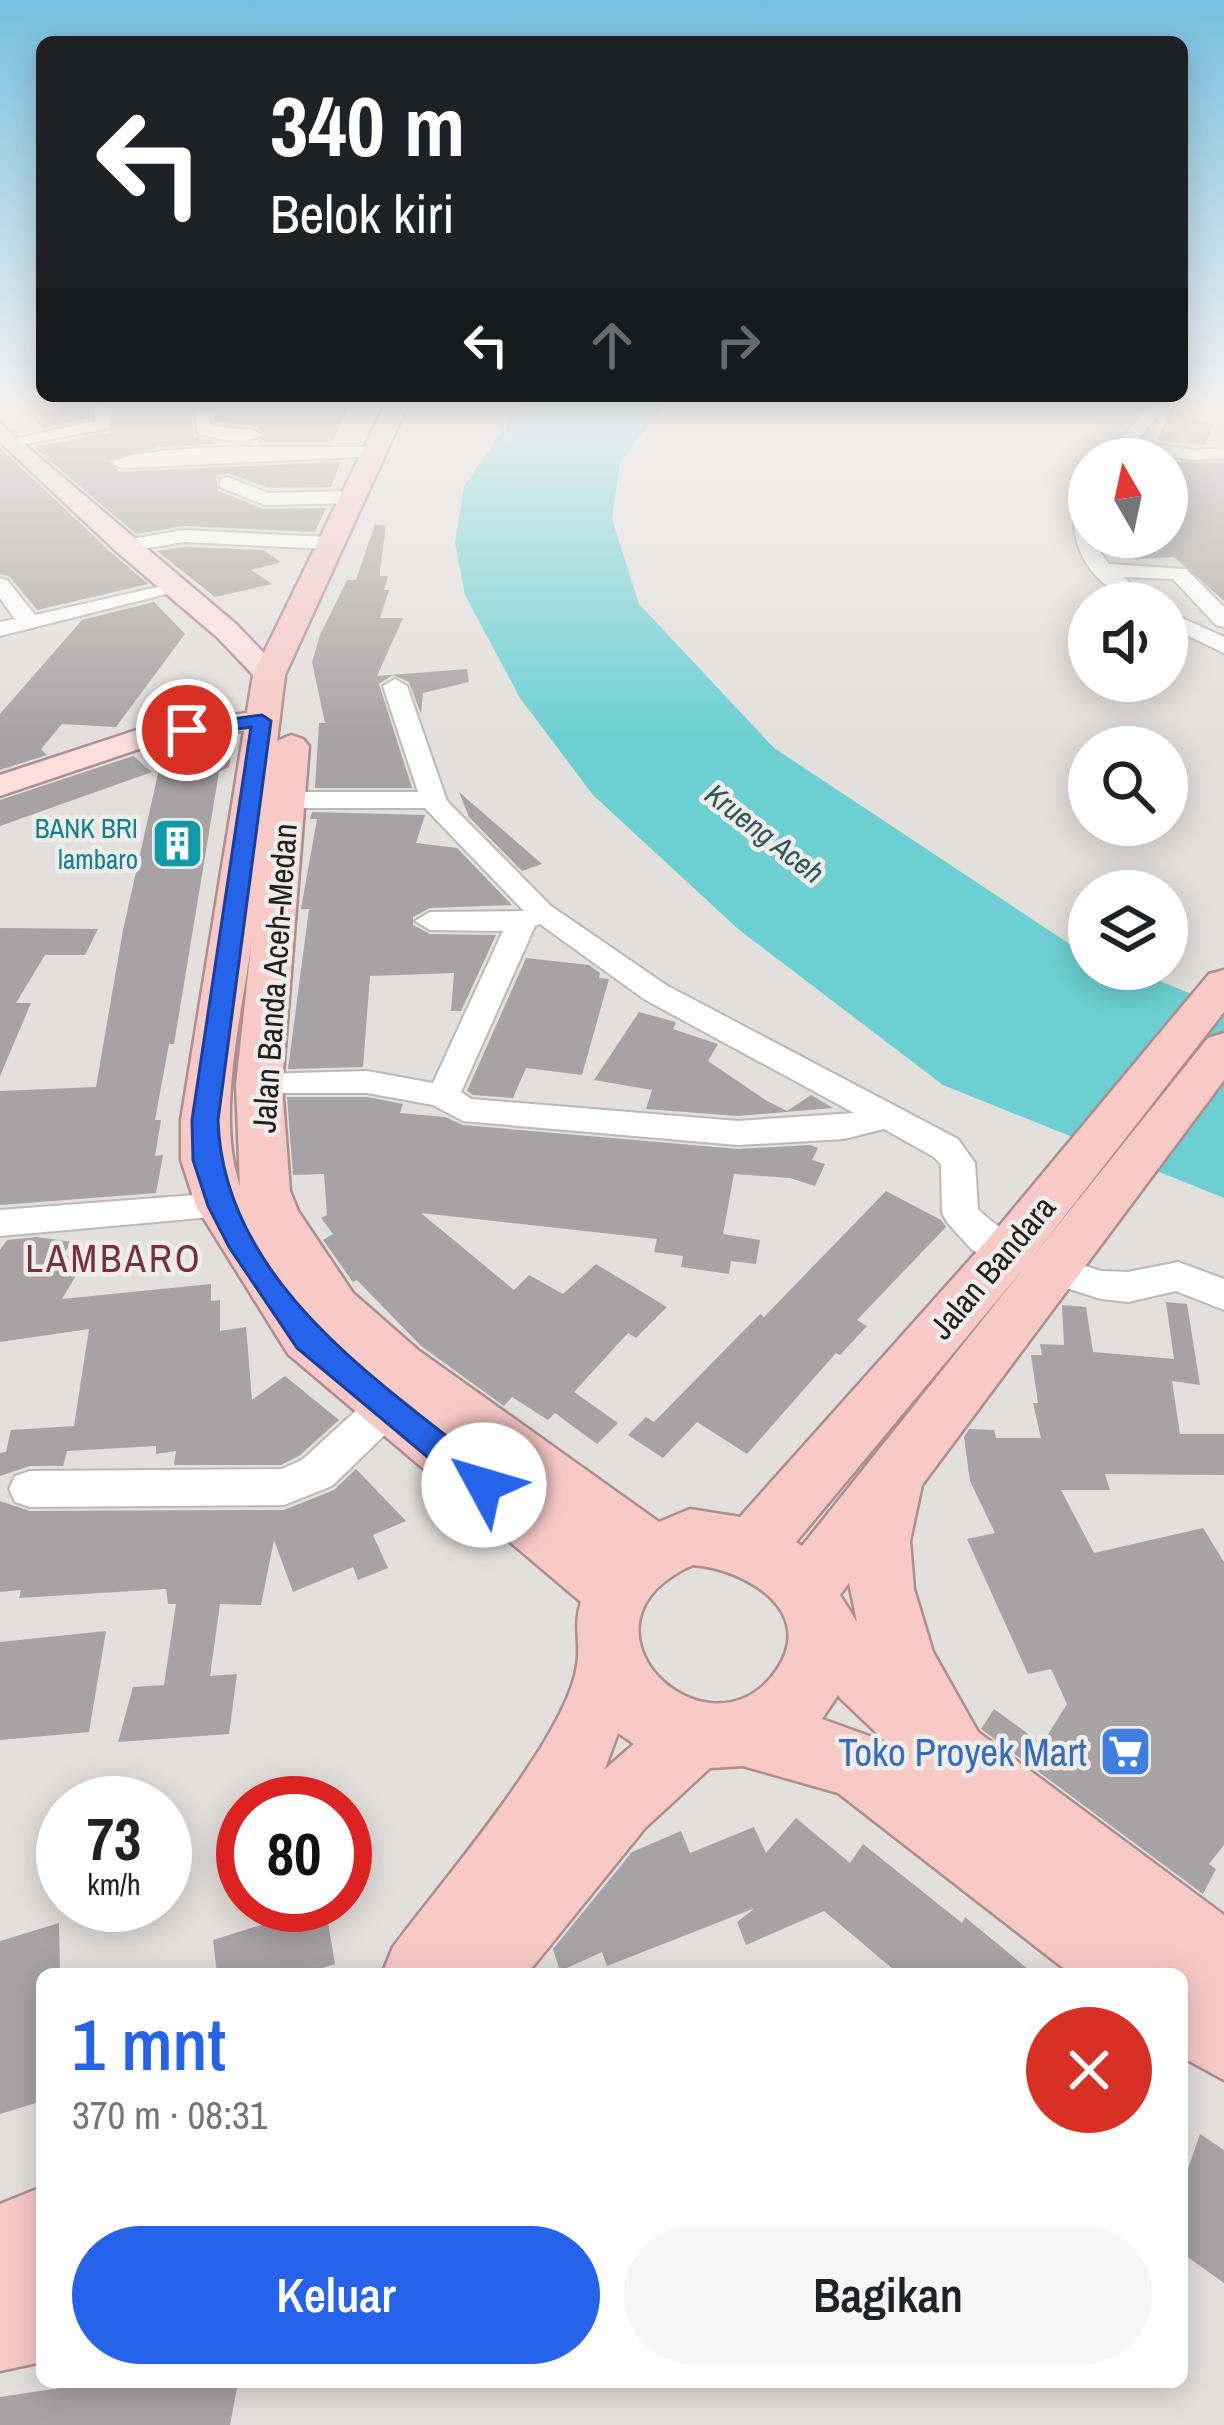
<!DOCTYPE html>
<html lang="id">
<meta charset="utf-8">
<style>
:root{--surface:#fff;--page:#f6f6f6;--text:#202124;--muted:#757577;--accent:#2563eb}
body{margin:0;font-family:"Archivo Narrow",sans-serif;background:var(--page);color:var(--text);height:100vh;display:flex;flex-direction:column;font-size:45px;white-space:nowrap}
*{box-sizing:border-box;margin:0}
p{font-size:39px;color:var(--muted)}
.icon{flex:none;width:66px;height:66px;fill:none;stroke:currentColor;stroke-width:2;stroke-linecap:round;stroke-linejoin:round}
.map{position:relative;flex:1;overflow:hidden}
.drawer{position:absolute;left:36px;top:1968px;width:1152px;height:420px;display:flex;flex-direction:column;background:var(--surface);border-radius:18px;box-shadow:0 6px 30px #0003}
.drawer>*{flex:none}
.hud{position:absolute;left:36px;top:36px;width:1152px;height:366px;border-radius:18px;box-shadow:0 6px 30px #0003;background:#202124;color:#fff;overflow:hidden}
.needle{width:78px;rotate:351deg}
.buttons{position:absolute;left:1068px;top:438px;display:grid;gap:24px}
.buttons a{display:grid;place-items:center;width:120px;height:120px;border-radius:50%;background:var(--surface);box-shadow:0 6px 30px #0003;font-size:60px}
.speed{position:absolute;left:36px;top:1776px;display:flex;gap:24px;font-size:60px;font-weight:700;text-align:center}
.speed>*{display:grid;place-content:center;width:156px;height:156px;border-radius:50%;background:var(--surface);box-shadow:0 6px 30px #0003;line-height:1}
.speed small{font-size:30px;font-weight:400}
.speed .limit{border:18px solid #d22;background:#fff;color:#111}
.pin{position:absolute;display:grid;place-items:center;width:102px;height:102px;color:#fff;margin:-51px;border:6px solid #fff;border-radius:50%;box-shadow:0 3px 12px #0007}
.me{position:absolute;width:132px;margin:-66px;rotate:309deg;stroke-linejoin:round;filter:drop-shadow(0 0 9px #0008)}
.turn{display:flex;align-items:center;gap:42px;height:252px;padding:0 36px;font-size:54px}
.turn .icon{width:156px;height:156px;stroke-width:2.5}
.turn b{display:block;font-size:84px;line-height:102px}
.lanes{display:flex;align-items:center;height:114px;padding:0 36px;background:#0003;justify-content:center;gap:60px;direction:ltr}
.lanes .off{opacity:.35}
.round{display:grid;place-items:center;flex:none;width:126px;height:126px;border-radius:63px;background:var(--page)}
.headline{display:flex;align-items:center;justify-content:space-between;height:204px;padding:0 36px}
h1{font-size:72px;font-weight:600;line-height:90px;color:var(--accent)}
.action{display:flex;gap:24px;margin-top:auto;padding:24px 36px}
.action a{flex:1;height:138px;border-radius:72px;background:var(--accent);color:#fff;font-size:48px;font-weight:600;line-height:138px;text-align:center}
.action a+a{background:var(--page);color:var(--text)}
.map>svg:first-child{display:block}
.water{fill:#6cd0d2}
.building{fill:#a7a2a3}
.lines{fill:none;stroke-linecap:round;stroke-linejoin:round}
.minor-casing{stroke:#bcb8b6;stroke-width:4}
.major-casing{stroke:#ac8e8c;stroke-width:5}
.highway-casing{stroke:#ac8e8c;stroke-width:5}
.minor{fill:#fff;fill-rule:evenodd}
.major{fill:#fadfdd;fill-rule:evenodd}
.highway{fill:#f7c9c7;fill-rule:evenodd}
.route{fill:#2563eb;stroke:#184099;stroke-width:3}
.labels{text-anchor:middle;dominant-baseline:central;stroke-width:9;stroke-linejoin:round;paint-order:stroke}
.far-culture-label{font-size:27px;fill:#0d838f;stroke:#f0ecea;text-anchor:end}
.far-water-label{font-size:30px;font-style:italic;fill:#2a5858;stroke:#f0ecea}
.street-label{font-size:33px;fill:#201f1e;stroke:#f0ecea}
.quarter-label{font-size:39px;letter-spacing:3px;fill:#753046;stroke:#f0ecea}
.near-shop-label{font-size:39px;fill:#366cbe;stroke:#f0ecea;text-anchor:end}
</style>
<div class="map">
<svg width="1224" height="2425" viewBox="0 0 1224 2425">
<rect width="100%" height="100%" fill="#e3dfdd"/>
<path class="water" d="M525,398H679L658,413L620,463L612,519L639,604L774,748L1071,945L1089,952V969H1130L1224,1007V1198L943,1085L738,929L593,795L520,698L465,595L455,542L464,486Z"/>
<path class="building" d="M13,398L88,403L90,418L43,428Z
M159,398H353L332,442H257L266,434L255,426L215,422L211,410H196L192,414L193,436L219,443L159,447L108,461L121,472L340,462L331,487L269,488L229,473L216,476L218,491L263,509L326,508L315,532L184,526L136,534L34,447L111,432L113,400Z
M1176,398H1208L1192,417L1213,425L1205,445L1157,440Z
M0,448L113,554L148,584L37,610L10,577L0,574Z
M1177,462L1224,463V601L1174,557L1134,559L1112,537H1167V482Z
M375,524L386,526L380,570V576H388L384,590H389L380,618H403L377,676L467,669L469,682L423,693L421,714L409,682L393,675L379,684L412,788H315L319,723H325L312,662L320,635L347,580H356Z
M184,547L263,550L281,562L251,570L272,584L215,597L157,551Z
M154,602L185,634L116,727L62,724L41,749L47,755L0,770V714L82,620Z
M234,736L229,767L219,772L174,1044H169L155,1120H161L155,1156L163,1155L156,1193L0,1205V1091L96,1087L123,930L164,747Z
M133,756L152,772L0,826V800Z
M459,792L542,864L522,871L469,817Z
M312,812L425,815L416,843L457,848L512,905L430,908L413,917V925L430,934L496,935L461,1011H451L454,973L370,976L363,1067L288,1069L309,909H301L317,819H310Z
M0,928L98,929L85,955H45L16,1003H31L0,1076Z
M526,958L589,965L600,973L599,978L609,979L582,1075L526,1068L513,1098L473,1095L467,1091Z
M639,1012L676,1022L673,1029L718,1044L708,1061L767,1101L787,1111L811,1095L833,1108L738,1116L646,1109L652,1090L594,1080Z
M287,1097H367L403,1104L400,1113L445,1117L463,1125L738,1149L810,1145L818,1148L812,1160L825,1164L815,1186L790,1178L734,1174L723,1234L760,1240L756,1264L731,1261L729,1274L681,1267L683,1256L654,1252L657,1239L421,1213L514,1290L529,1275L563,1294L596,1264L667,1307L636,1338L628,1333L574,1392L618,1423L597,1444L555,1413L548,1420L512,1397L504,1406L421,1346L357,1280L353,1282L323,1240L333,1234L321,1218L327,1215L324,1174L293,1175Z
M886,1191L941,1220L946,1227L857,1320L867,1326L840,1355L836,1353L747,1454L697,1422L663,1458L628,1435L646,1417L654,1422L760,1314L764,1317Z
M37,1237L71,1242L63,1255L86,1259L62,1299L211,1284V1301L220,1300V1331L246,1327L252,1400L285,1376L339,1420L299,1456L281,1465H174L176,1451L156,1454V1446L67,1451L63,1466H30L0,1476V1453L6,1452L11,1430L74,1426L89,1329L0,1342V1250L7,1240Z
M1166,1302L1187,1304L1200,1385L1172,1381L1180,1434H1224V1475L1105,1474L1110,1490H1061L1094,1553L1203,1528L1224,1562V1845L1209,1864L1216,1869L1203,1894L981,1729L994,1709L1042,1744L1067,1704L1051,1669L1028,1674L967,1539L995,1533L970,1481L964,1437L969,1429L994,1430L996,1438H1041L1033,1403H1038L1031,1355H1042L1040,1344L1064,1345L1062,1305L1086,1307L1093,1352L1174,1359Z
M356,1469L406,1521L373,1535L388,1568L358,1580L353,1567L293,1592L274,1540L261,1605L220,1604L210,1676L237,1674L229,1734L118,1742L133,1687L164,1685L176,1604H168L166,1589L19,1598L21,1590L0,1592V1501L30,1511L284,1510L334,1490Z
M106,1631L89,1732L0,1740V1642Z
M796,1818L850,1863L863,1844L962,1923L965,1917L1034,1974H899L824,1911L746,1945L737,1922L755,1908L607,1966L602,1952L560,1971L553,1949L632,1852L681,1831L690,1853L754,1827L766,1853Z
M325,1905L335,1964L304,1974H217L213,1940Z
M59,1923L60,1974H42V2101L0,2114V1941Z
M1200,2134L1224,2150V2283L1182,2253V2186Z
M100,2382H238L230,2425H0V2397Z"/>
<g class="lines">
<defs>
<path id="minor" d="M92,398H108L110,428L14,446L5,441L95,421Z
M1155,398H1172L1136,442L1194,450L1224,448V458L1194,460L1128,452L1122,459H1104Z
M196,414H208L211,426L253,430L262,435C245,446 216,439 197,433Z
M374,447L383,452L380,456L121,468L112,463C144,441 325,448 374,447Z
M227,477L268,493L353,491L362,497L353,503L265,505L220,487V479Z
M1089,488V537L1109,564L1186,569L1224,607V627L1216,625L1173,579L1123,577L1156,603C1102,603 1058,545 1080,494Z
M184,530L328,537L338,543L328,549L184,542L125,552L115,546L125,540Z
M0,578L7,580L35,615L175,583L186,589L0,636V622L15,619L0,598Z
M1167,611L1224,637V653L1167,626Z
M395,679L407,686L447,801L551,906L666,985L958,1139L975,1163L978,1209C991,1223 1019,1238 1026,1251L1021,1261L1008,1265L972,1250L947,1222L942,1213L941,1165L934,1157L884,1129L844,1139L738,1145L463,1121L433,1105L367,1093H247L243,1085L247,1077L259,1074L367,1071L433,1083L503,931L430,930L415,921L430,912L524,911L425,808H286L273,800L286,792H418L383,686ZM540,924L644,999L854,1113L738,1121L471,1099L461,1092L535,926Z
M221,1193L234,1197L239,1206L234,1215L0,1236V1210Z
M1054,1256L1101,1271L1128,1272L1178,1262L1224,1279V1310L1176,1291L1128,1302L1101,1299L1041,1280L1035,1270L1041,1260Z
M387,1390L401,1395L407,1407L401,1419L332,1486L284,1505L30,1507L15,1502L9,1489L15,1476L30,1471L282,1469L302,1460L373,1395Z"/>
<path id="major" d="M0,424L237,625L279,669L283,675L279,681H259L217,637L116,551L0,442Z
M262,711L277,720L273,726L154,744L0,796V775L149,726Z"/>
<path id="highway" d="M388,398H411L285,675L277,741L291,735L303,739L309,746L282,1085L290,1191L298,1211L353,1293L418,1350L659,1522L690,1509L740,1517L990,1237L1209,974L1224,970V1012L1031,1259L1208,1038L1224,1033V1080L922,1485L910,1541L914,1589L933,1652L978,1732L1224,1915V2080L1182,2057V1974H1172L1176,1973L1169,1967L1171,1974H1071L838,1793L743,1766L710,1768L645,1828L527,1974H382L393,1947C440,1883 567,1738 577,1665C581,1644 573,1625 581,1602L288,1354L196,1206L181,1160V1120L253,675ZM252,937L236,1085L240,1186C215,1114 243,1013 252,937ZM1024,1268L802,1546L796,1542ZM693,1565C745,1569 818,1611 776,1671C708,1767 558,1625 693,1565ZM849,1583L857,1622L840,1595ZM838,1695L841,1699L886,1742L822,1719ZM618,1733L634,1744L604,1770L606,1766Z
M42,2187V2273L37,2275L42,2274V2362L0,2371V2204Z"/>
</defs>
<use href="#minor" class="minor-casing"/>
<use href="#major" class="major-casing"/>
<use href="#highway" class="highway-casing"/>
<use href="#minor" class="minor"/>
<use href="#major" class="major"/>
<use href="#highway" class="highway"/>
</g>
<linearGradient id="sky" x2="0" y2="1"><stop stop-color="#76bfdf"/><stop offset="0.54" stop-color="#f2f1f0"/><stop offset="1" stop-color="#f2f1f0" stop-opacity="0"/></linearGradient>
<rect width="1224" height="737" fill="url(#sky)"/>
<path class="route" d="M262,715L271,721L218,1120C223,1283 382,1383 496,1475L500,1485L496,1495L484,1499L473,1495L297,1348L229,1247L208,1206L193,1160L192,1120L251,727L187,736L177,730L187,725Z"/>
<defs>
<symbol id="building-square" viewBox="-11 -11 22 22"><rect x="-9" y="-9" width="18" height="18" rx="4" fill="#0f9aa8" stroke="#f0ecea"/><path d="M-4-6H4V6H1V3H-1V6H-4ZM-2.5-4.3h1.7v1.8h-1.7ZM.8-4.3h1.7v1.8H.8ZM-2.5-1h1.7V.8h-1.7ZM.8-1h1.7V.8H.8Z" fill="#fff"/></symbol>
<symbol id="supermarket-square" viewBox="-11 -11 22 22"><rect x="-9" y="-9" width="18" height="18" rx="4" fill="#3f7fe0" stroke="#f0ecea"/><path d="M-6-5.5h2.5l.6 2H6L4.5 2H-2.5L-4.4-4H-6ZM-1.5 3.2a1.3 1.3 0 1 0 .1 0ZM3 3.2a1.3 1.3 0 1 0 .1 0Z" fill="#fff"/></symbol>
</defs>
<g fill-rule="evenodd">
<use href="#building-square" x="148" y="814" width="59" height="59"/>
<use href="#supermarket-square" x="1096" y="1722" width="59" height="59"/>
</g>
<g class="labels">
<g class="far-culture-label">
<text x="138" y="828">BANK BRI<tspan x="138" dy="31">lambaro</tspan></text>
</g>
<g class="far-water-label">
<text transform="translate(765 833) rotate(38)">Krueng Aceh</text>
</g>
<g class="street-label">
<text transform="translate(274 978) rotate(-86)">Jalan Banda Aceh-Medan</text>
<text transform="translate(992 1267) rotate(-50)">Jalan Bandara</text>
</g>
<g class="quarter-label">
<text x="114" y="1258">LAMBARO</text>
</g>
<g class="near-shop-label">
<text x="1087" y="1752">Toko Proyek Mart</text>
</g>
</g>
</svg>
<div class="buttons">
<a><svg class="needle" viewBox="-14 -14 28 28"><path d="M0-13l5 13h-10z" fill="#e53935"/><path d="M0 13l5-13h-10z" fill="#757577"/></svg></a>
<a><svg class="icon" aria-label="sound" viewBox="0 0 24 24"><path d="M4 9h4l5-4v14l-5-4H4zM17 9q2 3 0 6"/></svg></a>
<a><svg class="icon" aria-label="search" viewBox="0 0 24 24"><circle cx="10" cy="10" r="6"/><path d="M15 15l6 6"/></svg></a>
<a><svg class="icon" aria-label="layers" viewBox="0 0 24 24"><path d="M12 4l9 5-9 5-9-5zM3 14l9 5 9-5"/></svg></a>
</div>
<div class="speed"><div>73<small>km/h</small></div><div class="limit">80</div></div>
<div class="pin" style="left:187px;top:730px;background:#d93025"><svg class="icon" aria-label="arrive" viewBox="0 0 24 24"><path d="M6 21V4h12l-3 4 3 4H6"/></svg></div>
<svg class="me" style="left:484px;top:1485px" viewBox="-20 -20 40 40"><circle r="19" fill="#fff"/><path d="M0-13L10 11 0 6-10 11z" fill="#2563eb"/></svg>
<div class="hud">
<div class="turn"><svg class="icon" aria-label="left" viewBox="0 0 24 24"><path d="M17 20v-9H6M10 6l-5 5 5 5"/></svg><div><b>340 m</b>Belok kiri</div></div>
<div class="lanes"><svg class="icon" aria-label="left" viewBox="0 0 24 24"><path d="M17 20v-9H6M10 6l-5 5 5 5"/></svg><svg class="icon off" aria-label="ahead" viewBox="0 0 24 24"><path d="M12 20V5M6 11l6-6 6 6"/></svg><svg class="icon off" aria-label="right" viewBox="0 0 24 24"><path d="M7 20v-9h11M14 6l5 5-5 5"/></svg></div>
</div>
<section class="drawer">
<div class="headline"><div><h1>1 mnt</h1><p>370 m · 08:31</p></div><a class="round" style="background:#d93025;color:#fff"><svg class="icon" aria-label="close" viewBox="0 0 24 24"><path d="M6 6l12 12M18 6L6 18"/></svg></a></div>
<div class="action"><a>Keluar</a><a>Bagikan</a></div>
</section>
</div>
